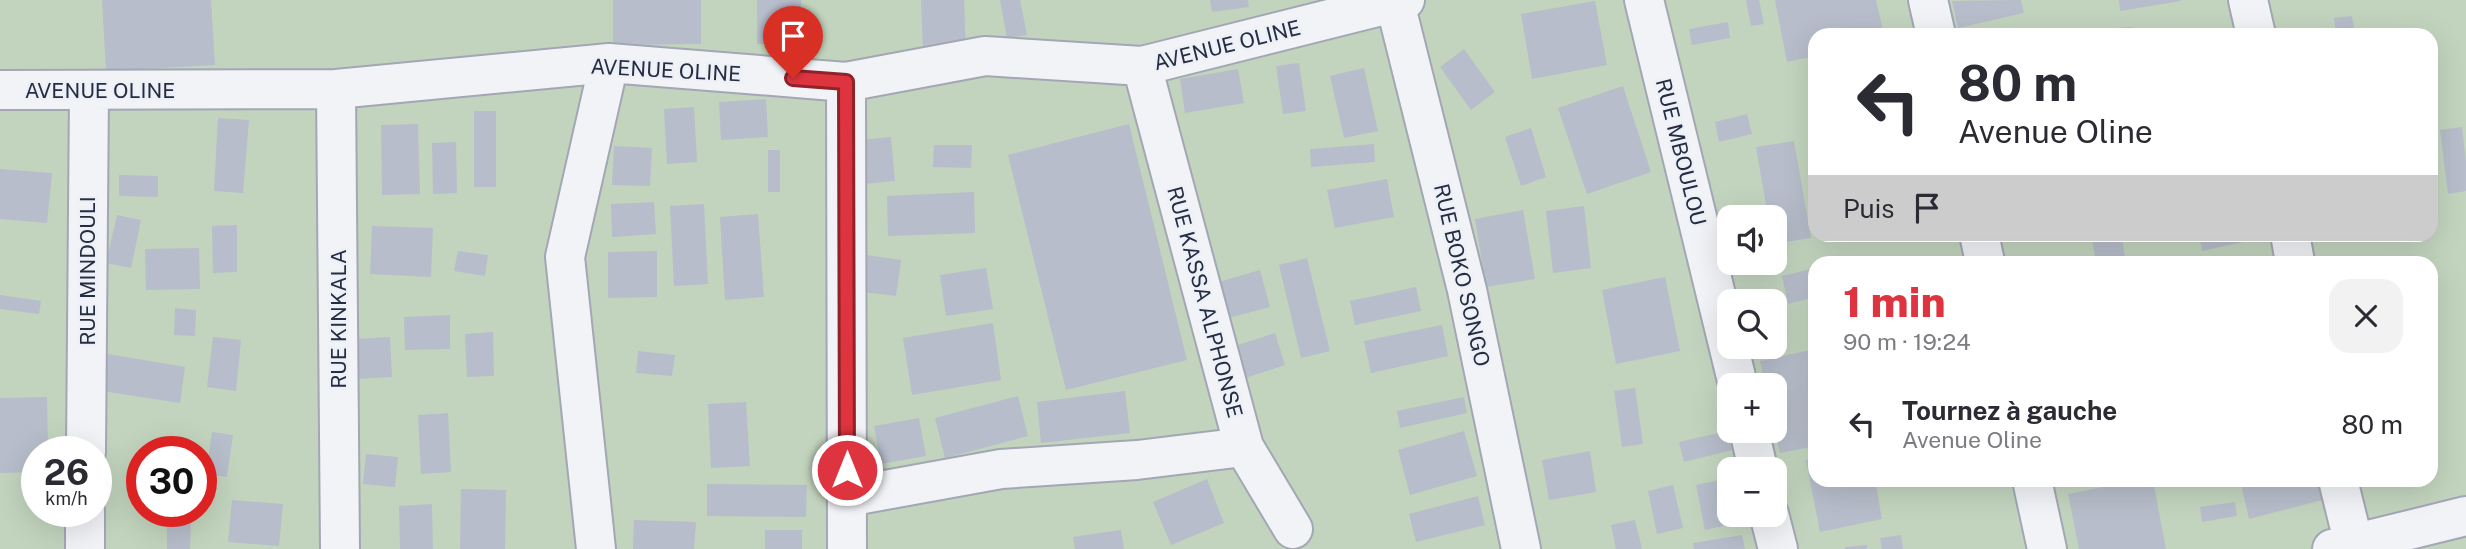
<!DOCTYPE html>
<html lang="fr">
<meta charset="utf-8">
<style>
:root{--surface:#fff;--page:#f2f2f3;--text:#2b2b33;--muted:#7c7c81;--accent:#dd343f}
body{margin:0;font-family:"Public Sans",sans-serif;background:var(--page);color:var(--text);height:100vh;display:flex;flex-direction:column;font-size:26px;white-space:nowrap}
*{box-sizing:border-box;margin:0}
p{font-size:23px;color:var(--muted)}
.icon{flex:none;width:38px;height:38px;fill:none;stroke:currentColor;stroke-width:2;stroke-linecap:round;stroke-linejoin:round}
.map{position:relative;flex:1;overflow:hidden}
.side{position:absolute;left:1808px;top:256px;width:630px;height:231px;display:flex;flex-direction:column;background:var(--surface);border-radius:21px;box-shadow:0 7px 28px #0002}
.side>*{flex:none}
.hud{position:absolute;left:1808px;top:28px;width:630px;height:214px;border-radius:21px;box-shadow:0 7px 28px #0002;background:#fff;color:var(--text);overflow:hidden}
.buttons{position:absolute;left:1717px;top:205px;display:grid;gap:14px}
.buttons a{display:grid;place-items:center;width:70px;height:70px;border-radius:14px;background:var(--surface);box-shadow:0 7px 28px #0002;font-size:35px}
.speed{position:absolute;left:21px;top:436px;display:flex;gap:14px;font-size:35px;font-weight:700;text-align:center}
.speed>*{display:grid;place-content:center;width:91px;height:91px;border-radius:50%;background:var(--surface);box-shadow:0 7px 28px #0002;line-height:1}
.speed small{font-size:18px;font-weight:400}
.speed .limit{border:10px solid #d22;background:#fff;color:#111}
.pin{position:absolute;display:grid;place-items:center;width:60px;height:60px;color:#fff;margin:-72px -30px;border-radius:50% 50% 50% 0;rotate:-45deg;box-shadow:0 0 7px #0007}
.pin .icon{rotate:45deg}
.me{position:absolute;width:77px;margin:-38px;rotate:0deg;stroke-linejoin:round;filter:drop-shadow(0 0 5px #0008)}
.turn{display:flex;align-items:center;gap:24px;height:147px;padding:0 35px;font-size:32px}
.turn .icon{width:91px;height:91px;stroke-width:2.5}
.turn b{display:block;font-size:49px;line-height:60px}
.then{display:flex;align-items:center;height:66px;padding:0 35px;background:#0003;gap:14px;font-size:26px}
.round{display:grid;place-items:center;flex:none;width:74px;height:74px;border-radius:21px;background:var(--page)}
.overview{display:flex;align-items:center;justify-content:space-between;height:119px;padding:0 35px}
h1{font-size:42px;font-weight:800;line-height:52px;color:var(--accent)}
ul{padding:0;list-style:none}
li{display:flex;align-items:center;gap:21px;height:98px;padding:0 35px}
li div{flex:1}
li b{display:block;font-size:26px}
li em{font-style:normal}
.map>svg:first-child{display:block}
.green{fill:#c2d4be;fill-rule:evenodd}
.building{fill:#b7bdca}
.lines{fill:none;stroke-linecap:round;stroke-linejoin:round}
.street-casing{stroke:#a3a7b4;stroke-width:42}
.street{stroke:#f1f3f7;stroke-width:38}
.route-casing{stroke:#902229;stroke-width:18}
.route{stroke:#dd343f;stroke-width:12}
.labels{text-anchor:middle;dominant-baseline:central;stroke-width:5;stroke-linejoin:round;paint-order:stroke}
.street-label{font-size:21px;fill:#252d42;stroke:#edf1f7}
</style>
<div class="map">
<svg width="2466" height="549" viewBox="0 0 2466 549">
<rect width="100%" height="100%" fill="#dee1e9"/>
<path class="green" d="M0,0H2466V549H0ZM1815,35H2431V234H1815ZM1729,217H1774V262H1729ZM1815,262H2431V480H1815ZM1729,301H1774V346H1729ZM1729,385H1774V430H1729ZM37,452H96V511H37ZM142,452H201V511H142ZM1729,469H1774V514H1729Z"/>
<path class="building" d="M102,0H211L215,65L106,71Z
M613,0H701V44L613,45Z
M757,0H801V44H757Z
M921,0H964L966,48L923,50Z
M1000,0H1020L1027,35L1007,38Z
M1210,0H1248L1249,7L1212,12Z
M1746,0H1759L1764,24L1751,26Z
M1775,0H1876L1884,35H1815V56L1787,62Z
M2021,0L2024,13L1958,28L1952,1Z
M2119,0H2180L2181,1L2120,11Z
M1595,1L1607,65L1532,79L1521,14Z
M2352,16L2355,35H2336L2334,18Z
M1728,22L1730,38L1692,45L1689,29Z
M2132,27L2133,35H2086V30Z
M1464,49L1495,92L1471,110L1440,67Z
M1299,63L1306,111L1283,114L1276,66Z
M1364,68L1378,131L1344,138L1330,76Z
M1238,69L1244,103L1185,113L1180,79Z
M1623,86L1651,172L1587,194L1558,108Z
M766,99L768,137L721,140L719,102Z
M694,107L697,162L667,164L664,109Z
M474,111H496V187H474Z
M1747,114L1752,134L1719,142L1715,122Z
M218,118L249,120L243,193L214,191Z
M418,124L420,194L382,195L381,125Z
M1129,124L1187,360L1066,390L1008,155Z
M2462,127L2466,162V191L2448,194L2440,130Z
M1531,128L1546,177L1521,186L1505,137Z
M891,137L895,181L864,184L860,140Z
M1794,141L1811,238L1774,244V217H1768L1756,147Z
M456,142L457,193L433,194L432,143Z
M1374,144L1375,162L1311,167L1310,149Z
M934,145H972L971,168L933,167Z
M614,146L652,148L650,186L612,185Z
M768,150H780V192H768Z
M0,169L52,173L47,223L0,219Z
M119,175L158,176V197L119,196Z
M1387,179L1394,217L1335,228L1327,190Z
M974,192L975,233L888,236L887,196Z
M654,202L656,234L612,237L611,204Z
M704,204L708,284L674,286L670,206Z
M1584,206L1591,268L1553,273L1546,211Z
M1523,210L1535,279L1486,287L1475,219Z
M758,214L764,297L725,300L720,217Z
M117,215L141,220L131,268L106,263Z
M237,225V272L213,273L212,226Z
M372,226L433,228L431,277L370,274Z
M2091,234H2121L2126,262H2096Z
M2199,234H2247L2248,241L2202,251Z
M199,248L200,289L146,290L145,249Z
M458,251L488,255L485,276L454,271Z
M657,251V297L608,298V252Z
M866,255L901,260L896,296L862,292Z
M1307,258L1330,351L1301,358L1279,265Z
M986,268L993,309L946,316L940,275Z
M1815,268V297L1788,304L1782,276Z
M1260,270L1270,307L1225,319L1215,283Z
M1665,277L1680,351L1616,364L1602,290Z
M1416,287L1421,311L1355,325L1350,301Z
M0,295L41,301L39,314L0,309Z
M175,308L196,310L195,336L174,335Z
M450,315V349L405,350L404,317Z
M993,323L1001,380L912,395L903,338Z
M1442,325L1448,356L1371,373L1364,341Z
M493,332L494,376L467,377L465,334Z
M1275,333L1285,365L1242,379L1232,347Z
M213,337L241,340L236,391L207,387Z
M390,337L392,377L357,379L355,339Z
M1815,349V446L1780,453L1774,428V385H1765L1760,361Z
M638,351L675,355L672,376L636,373Z
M108,354L185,367L180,403L102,391Z
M1635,388L1643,444L1622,447L1614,391Z
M1125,391L1130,433L1041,443L1037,402Z
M1018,396L1028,436L945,458L935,418Z
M47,397L48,452H37V472L0,473V398Z
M1464,397L1467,413L1400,428L1397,411Z
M746,402L750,466L711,468L708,404Z
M448,413L451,472L421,474L418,415Z
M919,418L926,456L881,464L874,426Z
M1464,431L1477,476L1410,495L1398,450Z
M1727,431L1732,450L1684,462L1679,442Z
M212,432L233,435L227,477L206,474Z
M1590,451L1596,492L1549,500L1542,460Z
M366,454L398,457L395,487L363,484Z
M1815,458V480H1875L1882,519L1820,532L1806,460Z
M1729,478V514H1744L1745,521L1705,530L1696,485Z
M1207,479L1224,523L1171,545L1153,502Z
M2139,480H2153L2166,549H2079L2068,494Z
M2240,480H2321L2326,499L2249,519Z
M707,484L807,485L806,517L707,516Z
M1673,485L1683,528L1657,534L1648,491Z
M461,489L506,490L505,549H460Z
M1478,496L1485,525L1416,542L1409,514Z
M232,500L283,504L279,546L228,542Z
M2235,502L2237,516L2202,522L2200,507Z
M432,504L433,549H400L399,506Z
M634,520L696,522L694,549H633Z
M1635,520L1642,549H1616L1611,525Z
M167,524H191L190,549H167Z
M765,530H802V549H765Z
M1121,530L1124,549H1075L1073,537Z
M1742,535L1745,549H1694L1693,543Z
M1901,535L1903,549H1882L1880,538Z
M1867,545V549H1845V547Z"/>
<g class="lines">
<defs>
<path id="street" d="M1644,0L1738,385
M1928,0L1936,35
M2248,0L2256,35
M1395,3L1467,290L1521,549
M1142,66L1244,447L1293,529
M846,82L847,549
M336,89L340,549
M0,90L336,89L609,63L846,82L985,56L1142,66L1405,0
M1979,234L1985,262
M2290,234L2295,262
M1749,430L1758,469
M86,452L89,91
M2032,480L2047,549
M2338,480L2355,549
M847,497L1001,469L1137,460L1244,447
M1769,514L1778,549
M85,549V511
M596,549L565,257L609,63
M2332,549L2466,516"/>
</defs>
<use href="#street" class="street-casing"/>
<use href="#street" class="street"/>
</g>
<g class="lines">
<defs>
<path id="route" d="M793,78L846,82L847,470"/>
</defs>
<use href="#route" class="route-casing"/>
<use href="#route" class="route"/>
</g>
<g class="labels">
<g class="street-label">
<text transform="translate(1227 45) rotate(-14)">AVENUE OLINE</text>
<text transform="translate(666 70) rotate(3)">AVENUE OLINE</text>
<text x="100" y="90">AVENUE OLINE</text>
<text transform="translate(1681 152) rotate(76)">RUE MBOULOU</text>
<text transform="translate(87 271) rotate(-90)">RUE MINDOULI</text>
<text transform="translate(1462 275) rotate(77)">RUE BOKO SONGO</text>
<text transform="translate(1205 302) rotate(75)">RUE KASSA ALPHONSE</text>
<text transform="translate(338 319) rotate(-90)">RUE KINKALA</text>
</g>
</g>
</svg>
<div class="buttons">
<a><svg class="icon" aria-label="sound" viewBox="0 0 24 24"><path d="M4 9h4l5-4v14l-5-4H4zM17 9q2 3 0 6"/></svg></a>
<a><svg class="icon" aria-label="search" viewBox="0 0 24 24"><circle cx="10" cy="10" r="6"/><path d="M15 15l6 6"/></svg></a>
<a>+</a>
<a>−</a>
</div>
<div class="speed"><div>26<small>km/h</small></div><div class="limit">30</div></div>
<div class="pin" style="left:793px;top:78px;background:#d93025"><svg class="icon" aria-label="arrive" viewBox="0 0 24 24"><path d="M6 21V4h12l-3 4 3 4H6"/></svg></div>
<svg class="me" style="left:847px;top:470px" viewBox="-20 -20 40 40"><circle r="17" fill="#dd343f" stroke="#fff" stroke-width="3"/><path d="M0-11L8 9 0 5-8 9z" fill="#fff"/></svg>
<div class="hud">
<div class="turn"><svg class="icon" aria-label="left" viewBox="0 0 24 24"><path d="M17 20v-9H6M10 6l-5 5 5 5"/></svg><div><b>80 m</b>Avenue Oline</div></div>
<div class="then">Puis<svg class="icon" aria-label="arrive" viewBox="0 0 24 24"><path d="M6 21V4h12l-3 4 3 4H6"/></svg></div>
</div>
<section class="side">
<div class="overview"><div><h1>1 min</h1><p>90 m · 19:24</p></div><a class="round"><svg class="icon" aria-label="close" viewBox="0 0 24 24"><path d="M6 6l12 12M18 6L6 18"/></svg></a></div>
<ul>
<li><svg class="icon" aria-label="left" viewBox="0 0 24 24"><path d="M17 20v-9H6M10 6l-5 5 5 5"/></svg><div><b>Tournez à gauche</b><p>Avenue Oline</p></div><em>80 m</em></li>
</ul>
</section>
</div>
